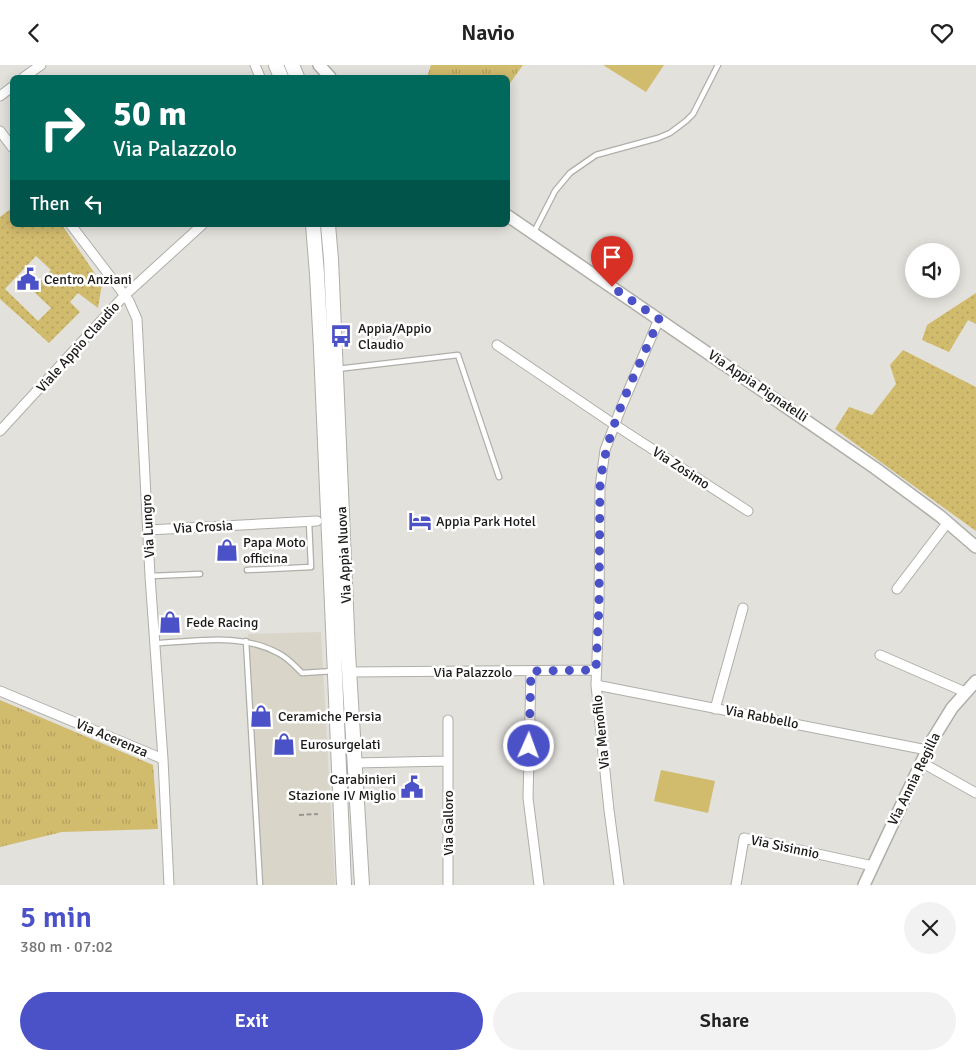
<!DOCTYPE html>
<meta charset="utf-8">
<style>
:root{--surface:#fff;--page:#f2f2f2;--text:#222;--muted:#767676;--accent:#4b51c7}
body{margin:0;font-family:Signika,sans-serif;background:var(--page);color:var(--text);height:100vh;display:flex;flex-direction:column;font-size:19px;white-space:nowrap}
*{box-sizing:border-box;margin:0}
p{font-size:16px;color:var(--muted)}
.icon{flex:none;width:28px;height:28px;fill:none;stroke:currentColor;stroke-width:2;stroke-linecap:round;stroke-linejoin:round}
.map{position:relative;height:820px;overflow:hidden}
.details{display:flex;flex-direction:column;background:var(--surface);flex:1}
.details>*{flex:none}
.top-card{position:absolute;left:10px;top:10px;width:500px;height:152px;border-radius:8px;box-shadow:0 2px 12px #0003;background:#00695c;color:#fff;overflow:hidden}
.tools{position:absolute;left:905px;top:178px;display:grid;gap:10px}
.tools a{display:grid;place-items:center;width:55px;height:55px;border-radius:50%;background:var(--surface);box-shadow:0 2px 12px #0003;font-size:25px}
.pin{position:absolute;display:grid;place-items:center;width:42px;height:42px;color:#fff;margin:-51px -21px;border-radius:50% 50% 50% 0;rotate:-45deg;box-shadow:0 0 5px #0007}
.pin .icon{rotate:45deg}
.me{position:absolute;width:55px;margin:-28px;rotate:2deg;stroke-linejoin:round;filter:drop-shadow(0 0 4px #0008)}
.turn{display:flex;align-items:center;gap:18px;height:105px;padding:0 20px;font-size:22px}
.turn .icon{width:65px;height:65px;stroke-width:2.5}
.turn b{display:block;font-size:35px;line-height:42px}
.then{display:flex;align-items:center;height:48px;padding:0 20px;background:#0003;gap:10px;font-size:19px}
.round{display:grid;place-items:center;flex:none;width:52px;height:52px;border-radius:26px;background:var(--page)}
.summary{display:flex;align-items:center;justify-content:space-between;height:85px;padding:0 20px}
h1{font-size:30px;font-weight:600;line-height:38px;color:var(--accent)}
.cta{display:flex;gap:10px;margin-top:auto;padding:10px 20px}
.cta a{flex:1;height:58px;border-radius:30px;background:var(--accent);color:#fff;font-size:20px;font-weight:600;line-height:58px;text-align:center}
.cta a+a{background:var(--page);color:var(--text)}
header{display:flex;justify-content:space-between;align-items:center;height:65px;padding:0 20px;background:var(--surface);font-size:22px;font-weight:600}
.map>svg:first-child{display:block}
.built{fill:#d9d6c9}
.grass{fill:url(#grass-tufts)}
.park{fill:url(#park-dots);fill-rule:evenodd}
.pitch{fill:#d1bb6d}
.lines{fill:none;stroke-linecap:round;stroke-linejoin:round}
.lane-casing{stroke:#afaea9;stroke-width:7}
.street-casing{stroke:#afaea9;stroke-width:11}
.secondary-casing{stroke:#afaea9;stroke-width:14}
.primary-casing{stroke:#afaea9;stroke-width:16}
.path{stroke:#979692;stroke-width:2;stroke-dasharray:5 2.5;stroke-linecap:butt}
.lane{stroke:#fff;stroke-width:4.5}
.street{stroke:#fff;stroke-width:9}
.secondary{stroke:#fff;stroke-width:11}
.primary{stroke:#fff;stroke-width:14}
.route{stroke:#4b51c7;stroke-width:9;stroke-dasharray:0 16.2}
.labels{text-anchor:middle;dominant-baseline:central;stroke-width:5;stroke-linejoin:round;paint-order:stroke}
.poi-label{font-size:14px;fill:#1b1a18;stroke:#fff;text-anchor:start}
.street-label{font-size:14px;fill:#1b1a18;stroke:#fff}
</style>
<header><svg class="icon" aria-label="back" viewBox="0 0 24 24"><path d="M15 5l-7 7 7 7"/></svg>Navio<svg class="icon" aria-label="heart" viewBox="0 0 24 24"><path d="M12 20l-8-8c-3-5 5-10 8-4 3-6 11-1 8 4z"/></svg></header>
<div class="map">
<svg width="976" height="820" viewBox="0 0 976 820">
<defs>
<pattern id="grass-tufts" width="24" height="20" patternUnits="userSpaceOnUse" patternTransform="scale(1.25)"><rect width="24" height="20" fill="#d1bb6d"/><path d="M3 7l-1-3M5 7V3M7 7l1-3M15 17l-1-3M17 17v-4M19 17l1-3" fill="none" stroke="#b3a05e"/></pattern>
<pattern id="park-dots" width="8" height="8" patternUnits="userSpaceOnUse" patternTransform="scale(1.25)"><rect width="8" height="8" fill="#d1bb6d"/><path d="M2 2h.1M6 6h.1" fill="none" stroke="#b3a05e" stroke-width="1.8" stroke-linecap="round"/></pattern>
</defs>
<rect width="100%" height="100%" fill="#e3e1dc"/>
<path class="built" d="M321,567L335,820H263L248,569Z"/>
<path class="grass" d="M431,0H523L508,21V12H427Z
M0,635L153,700L158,764L62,767L0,782Z"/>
<path class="park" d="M12,143V160H62L102,219L98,243L78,228L70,237L80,247L49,278L0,234V152ZM36,191L51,205L32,225L51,243L38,256L5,224Z
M976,228V259L968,255L949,287L922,275L927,260Z
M903,285L976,322V466L835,364L849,342L872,350L896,319L890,300Z"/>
<path class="pitch" d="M603,0H664L646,27Z
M661,705L715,716L708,748L654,736Z"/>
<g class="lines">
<defs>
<path id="lane" d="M534,167L555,126L570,108L596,90L658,73L670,68L686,56L693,49L718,0
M337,304L458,290L499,412
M247,505L311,502L309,457
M150,511L200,509
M246,576L260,820
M155,578C196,577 239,567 278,588C287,592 295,601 302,608L334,606"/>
<path id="street" d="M255,0L260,12
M24,12L41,0
M0,31L12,22
M0,66L12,82
M71,160L129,236L137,254L150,511L163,694L169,820
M497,280L615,360L748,446
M0,366L124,231L202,160
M148,465L317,456
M897,524L948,457
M880,590L965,627
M531,606L528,733L539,820
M349,607L596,605
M596,620L927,685
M0,626L163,694
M715,644L743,543
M921,697L976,728
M355,698L448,696
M448,820V655
M619,820L609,745L596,620L599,540L600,422L605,385L621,343L659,254
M736,820L744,773L873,801"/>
<path id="secondary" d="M319,0L330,12
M508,151L875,403L940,451L976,482
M864,820L931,677L952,643L976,616"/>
<path id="primary" d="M276,0L281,12
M292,0L297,12
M313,160L317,209L321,284L344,820
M328,160L331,194L348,588L362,820"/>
</defs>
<use href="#lane" class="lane-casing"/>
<use href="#street" class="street-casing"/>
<use href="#secondary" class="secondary-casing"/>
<use href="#primary" class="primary-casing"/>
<path class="path" d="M299,750L318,749"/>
<use href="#lane" class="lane"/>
<use href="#street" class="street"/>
<use href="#secondary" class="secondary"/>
<use href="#primary" class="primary"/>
</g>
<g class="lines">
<path class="route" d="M529,681L531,606L596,605L599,540L600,422C605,363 637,308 659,254L612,222"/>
</g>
<defs>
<symbol id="civic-bare" viewBox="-9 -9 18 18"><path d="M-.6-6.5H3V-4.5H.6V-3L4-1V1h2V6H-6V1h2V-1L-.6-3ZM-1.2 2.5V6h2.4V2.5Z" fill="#4b51c7" stroke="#fff" stroke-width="2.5" paint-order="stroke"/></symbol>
<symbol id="bus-bare" viewBox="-9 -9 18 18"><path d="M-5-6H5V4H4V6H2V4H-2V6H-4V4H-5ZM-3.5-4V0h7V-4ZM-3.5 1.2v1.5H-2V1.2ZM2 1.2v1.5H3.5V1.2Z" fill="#4b51c7" stroke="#fff" stroke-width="2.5" paint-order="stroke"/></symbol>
<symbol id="hotel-bare" viewBox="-9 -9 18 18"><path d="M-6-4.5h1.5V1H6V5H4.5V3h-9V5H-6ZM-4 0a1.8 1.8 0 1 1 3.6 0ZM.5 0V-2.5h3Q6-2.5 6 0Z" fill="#4b51c7" stroke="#fff" stroke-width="2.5" paint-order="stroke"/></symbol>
<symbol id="shop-bare" viewBox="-9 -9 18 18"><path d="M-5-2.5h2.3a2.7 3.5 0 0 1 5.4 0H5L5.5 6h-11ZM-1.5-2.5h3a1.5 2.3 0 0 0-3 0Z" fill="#4b51c7" stroke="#fff" stroke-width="2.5" paint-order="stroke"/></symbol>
</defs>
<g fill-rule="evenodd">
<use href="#civic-bare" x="12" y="198" width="32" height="32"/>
<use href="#bus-bare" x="325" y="255" width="32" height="32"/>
<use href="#hotel-bare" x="404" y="440" width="32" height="32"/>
<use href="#shop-bare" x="211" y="469" width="32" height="32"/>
<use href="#shop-bare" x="154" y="541" width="32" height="32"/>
<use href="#shop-bare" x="245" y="635" width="32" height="32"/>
<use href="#shop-bare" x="268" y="663" width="32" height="32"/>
<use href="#civic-bare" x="396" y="706" width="32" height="32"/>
</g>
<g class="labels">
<g class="poi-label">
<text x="44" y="214">Centro Anziani</text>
<text x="358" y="263">Appia/Appio<tspan x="358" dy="16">Claudio</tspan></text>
<text x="436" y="456">Appia Park Hotel</text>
<text x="243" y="477">Papa Moto<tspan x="243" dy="16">officina</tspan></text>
<text x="186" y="557">Fede Racing</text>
<text x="278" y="651">Ceramiche Persia</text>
<text x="300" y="679">Eurosurgelati</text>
<text x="396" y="714" text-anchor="end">Carabinieri<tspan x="396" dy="16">Stazione IV Miglio</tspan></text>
</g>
<g class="street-label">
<text transform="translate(78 282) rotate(-48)">Viale Appio Claudio</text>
<text transform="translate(758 321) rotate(34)">Via Appia Pignatelli</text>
<text transform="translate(681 403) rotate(33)">Via Zosimo</text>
<text transform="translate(148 461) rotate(-93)">Via Lungro</text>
<text transform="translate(203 462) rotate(-3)">Via Crosia</text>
<text transform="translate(344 490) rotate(-93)">Via Appia Nuova</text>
<text x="473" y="607">Via Palazzolo</text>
<text transform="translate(762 652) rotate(11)">Via Rabbello</text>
<text transform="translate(601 667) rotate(-96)">Via Menofilo</text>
<text transform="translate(112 673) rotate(23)">Via Acerenza</text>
<text transform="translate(914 714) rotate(-64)">Via Annia Regilla</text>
<text transform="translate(448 758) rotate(-90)">Via Galloro</text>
<text transform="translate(785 782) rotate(12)">Via Sisinnio</text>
</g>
</g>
</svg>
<div class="tools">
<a><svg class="icon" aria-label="sound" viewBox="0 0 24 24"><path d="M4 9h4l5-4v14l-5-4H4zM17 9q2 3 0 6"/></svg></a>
</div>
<div class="pin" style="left:612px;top:222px;background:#d93025"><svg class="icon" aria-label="arrive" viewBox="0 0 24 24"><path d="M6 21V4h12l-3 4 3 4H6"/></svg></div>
<svg class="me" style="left:529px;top:681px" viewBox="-20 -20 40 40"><circle r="17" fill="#4b51c7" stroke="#fff" stroke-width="3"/><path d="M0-11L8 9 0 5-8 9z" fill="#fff"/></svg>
<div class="top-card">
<div class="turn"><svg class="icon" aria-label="right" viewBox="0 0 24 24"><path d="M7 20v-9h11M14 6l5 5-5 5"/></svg><div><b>50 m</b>Via Palazzolo</div></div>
<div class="then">Then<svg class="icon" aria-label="left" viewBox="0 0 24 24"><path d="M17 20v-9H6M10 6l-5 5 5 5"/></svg></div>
</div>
</div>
<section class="details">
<div class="summary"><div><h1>5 min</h1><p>380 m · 07:02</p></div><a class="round"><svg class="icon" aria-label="close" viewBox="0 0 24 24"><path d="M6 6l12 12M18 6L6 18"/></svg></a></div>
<div class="cta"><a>Exit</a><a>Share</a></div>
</section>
